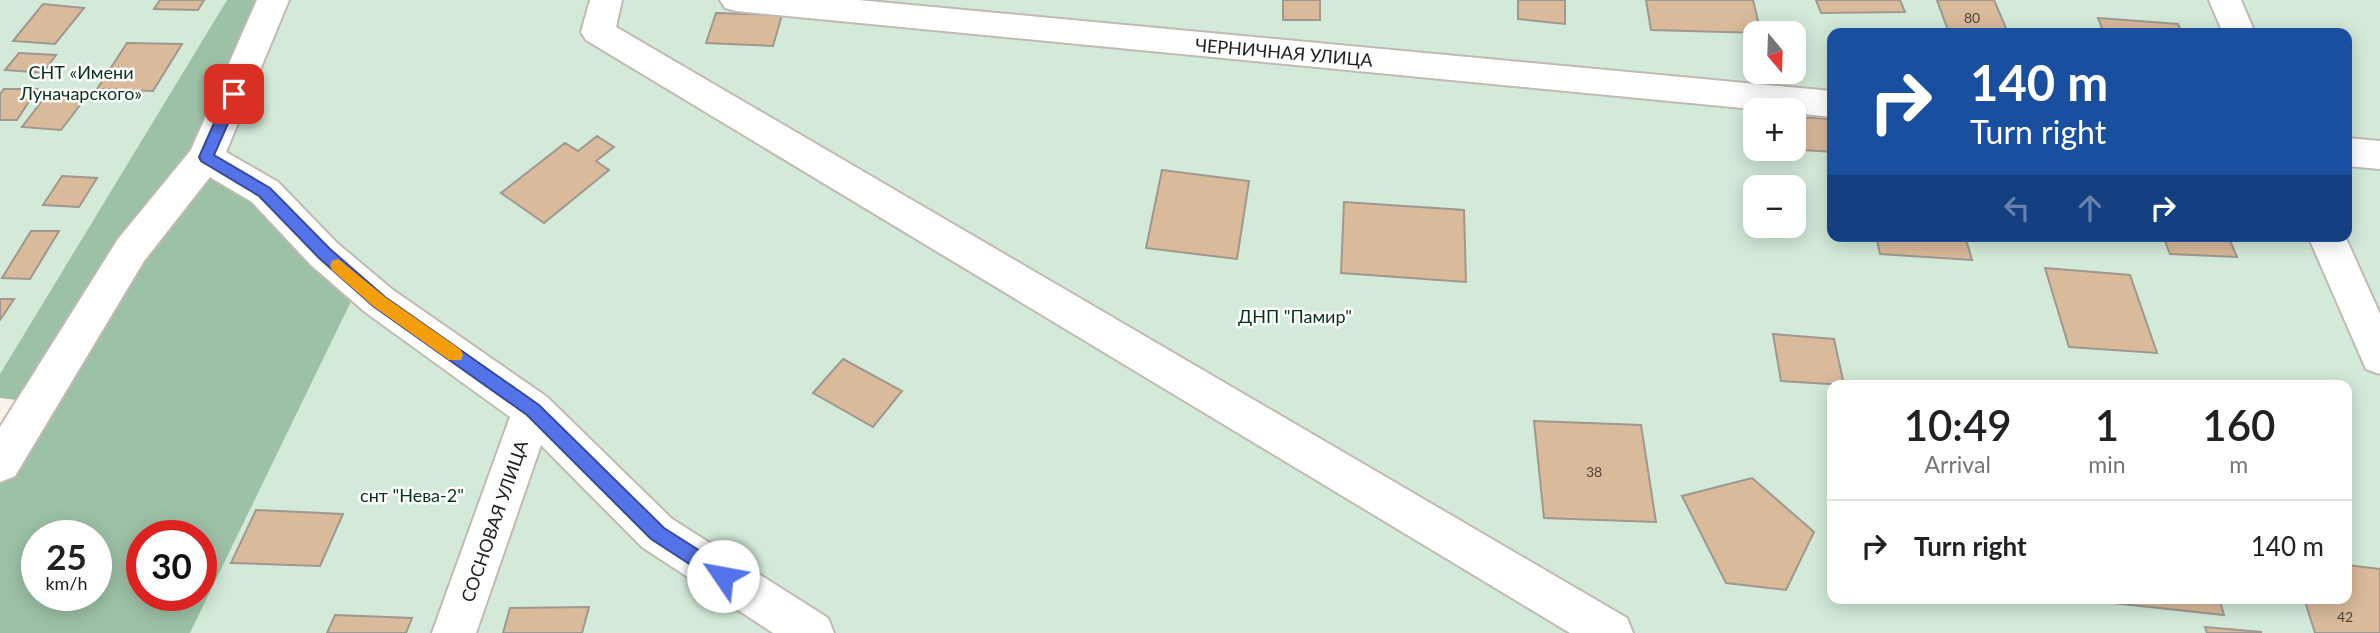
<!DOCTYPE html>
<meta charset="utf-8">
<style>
:root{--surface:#fff;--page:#f2f2f2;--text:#202124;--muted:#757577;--line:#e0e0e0}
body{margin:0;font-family:Lato,sans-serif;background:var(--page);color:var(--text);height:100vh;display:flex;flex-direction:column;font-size:26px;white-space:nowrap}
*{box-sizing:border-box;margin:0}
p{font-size:23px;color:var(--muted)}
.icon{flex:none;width:38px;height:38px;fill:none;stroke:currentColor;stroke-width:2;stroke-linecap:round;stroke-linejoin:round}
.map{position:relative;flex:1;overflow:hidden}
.drawer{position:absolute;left:1827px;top:380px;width:525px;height:224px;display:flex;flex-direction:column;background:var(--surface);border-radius:14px;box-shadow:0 4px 18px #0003}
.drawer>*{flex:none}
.guide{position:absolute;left:1827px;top:28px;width:525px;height:214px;border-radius:14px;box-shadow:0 4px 18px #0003;background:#1a4fa0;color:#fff;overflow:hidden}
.needle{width:46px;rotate:161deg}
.buttons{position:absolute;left:1743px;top:21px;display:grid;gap:14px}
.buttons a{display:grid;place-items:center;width:63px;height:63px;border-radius:14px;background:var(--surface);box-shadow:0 4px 18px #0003;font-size:35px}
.speed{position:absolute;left:21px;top:520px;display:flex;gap:14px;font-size:35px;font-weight:700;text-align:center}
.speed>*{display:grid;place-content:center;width:91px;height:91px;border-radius:50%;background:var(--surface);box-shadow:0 4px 18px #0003;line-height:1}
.speed small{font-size:18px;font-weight:400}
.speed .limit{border:10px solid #d22;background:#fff;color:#111}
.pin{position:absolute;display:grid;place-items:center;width:60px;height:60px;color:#fff;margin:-30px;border-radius:14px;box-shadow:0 4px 10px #0006}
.me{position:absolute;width:77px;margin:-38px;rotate:303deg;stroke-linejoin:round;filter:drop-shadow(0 0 5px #0008)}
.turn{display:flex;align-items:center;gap:24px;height:147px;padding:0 28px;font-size:32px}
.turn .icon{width:91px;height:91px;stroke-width:2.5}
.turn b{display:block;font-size:49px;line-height:60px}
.lanes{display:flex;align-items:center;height:66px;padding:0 28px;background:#0003;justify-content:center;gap:35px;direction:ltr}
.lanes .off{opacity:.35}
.eta{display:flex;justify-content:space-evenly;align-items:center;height:119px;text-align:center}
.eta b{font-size:42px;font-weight:600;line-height:49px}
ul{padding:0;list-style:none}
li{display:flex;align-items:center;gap:21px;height:91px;padding:0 28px;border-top:2px solid var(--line)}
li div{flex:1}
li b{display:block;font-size:26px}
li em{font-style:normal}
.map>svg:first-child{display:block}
.green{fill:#d2ead7;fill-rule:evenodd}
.forest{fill:#9dc1a6;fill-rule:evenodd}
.building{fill:#d9ba9b;stroke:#9f9790;stroke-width:2}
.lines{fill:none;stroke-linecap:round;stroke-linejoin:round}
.street-casing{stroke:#c2bab2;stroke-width:4}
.street{fill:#fff;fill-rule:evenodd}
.route{fill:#5573e9;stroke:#374b97;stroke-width:2}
.slow{fill:#f59e0b}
.labels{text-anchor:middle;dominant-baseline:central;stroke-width:5;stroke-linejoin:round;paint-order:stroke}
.number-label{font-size:14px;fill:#4f443b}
.street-label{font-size:18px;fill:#211d1b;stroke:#fff}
.park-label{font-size:18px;fill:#063318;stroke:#fff}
</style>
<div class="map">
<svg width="2380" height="633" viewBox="0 0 2380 633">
<rect width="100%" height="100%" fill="#faf1ea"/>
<path class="green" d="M0,0H227L0,374Z
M273,0H2380V633H190L361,281L214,154ZM1755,33H1794V72H1755ZM1832,33H2347V236H1832ZM1755,110H1794V149H1755ZM1755,187H1794V226H1755ZM1832,385H2347V598H1832Z"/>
<path class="forest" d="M227,0H273L211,148L361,281L190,633H0V464L34,402L0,398V374ZM37,536H96V595H37ZM142,536H201V595H142Z"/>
<path class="building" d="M160,0H204L198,10L154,9Z
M1283,0H1320V20H1283Z
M1518,0H1565V24L1518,19Z
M1646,0H1753L1761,33L1651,30Z
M1816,0H1900L1905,12L1821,13Z
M1937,0H1994L2008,33H1949Z
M43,4L84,8L55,44L13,41Z
M716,13L782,15L773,46L706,43Z
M2098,18L2178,24L2182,33H2104Z
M127,43L182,44L153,91L97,89Z
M19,53L56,55L43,73L5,70Z
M4,89H37L17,120H0V94Z
M49,92L87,96L61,130L22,127Z
M1794,117L1832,119V152L1789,149H1794Z
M597,136L614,147L596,161L609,170L544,223L501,193L565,143L578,151Z
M1162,170L1249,181L1237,259L1146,248Z
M62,176L97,178L79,207L43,205Z
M1344,202L1464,210L1466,282L1341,273Z
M31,231H59L30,279L2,278Z
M1876,236H1965L1972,260L1880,254Z
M2163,236H2228L2237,257L2170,254Z
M2045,268L2130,275L2157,353L2069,347Z
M0,299H14L0,320Z
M1773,334L1834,339L1844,385L1781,381Z
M843,359L902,391L873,427L813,393Z
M1534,421L1641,425L1656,522L1544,518Z
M1752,478L1814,532L1786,590L1726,583L1682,496Z
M256,510L343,514L320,566L231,563Z
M2347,565L2380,569V633H2315L2304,598H2347Z
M2095,598H2219L2224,615L2095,601Z
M589,607L582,633H503L510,608Z
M335,615L412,618L406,633H327Z
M2205,627L2261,632V633H2207Z"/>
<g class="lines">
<defs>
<path id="street" d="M257,0H289L226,152L278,182L337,243L393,290L547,397L672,519L828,618L834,633H773L642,547L541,445L476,633H432L510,417L365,312L311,265L252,202L210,177L144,261L15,476L0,482V427L118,239L191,150Z
M590,0H622L616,27L1627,618L1633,633H1570L586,40L581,32Z
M720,0H858L1832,91V117L1794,113V110H1763L736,11L725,8Z
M2209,0H2241L2255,33H2223Z
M2347,138L2380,141V169L2347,166Z
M2308,236H2345L2380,314V374L2366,369Z"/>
</defs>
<use href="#street" class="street-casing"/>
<use href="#street" class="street"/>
</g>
<path class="route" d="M234,89L241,94L214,155L270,188L330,249L385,297L539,405L664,528L730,570L732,576L730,582L723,585L717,582L651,539L527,415L373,306L319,258L259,196L201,161L199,157L227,94Z"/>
<path class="slow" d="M338,259L385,297L461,350L463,355L461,360H449L373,306L332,270L330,265L332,261Z"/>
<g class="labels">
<g class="number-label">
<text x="1972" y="17">80</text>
<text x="1594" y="471">38</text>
<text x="2345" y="616">42</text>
</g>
<g class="street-label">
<text transform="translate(1284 52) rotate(5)">ЧЕРНИЧНАЯ УЛИЦА</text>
<text transform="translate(494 521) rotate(-71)">СОСНОВАЯ УЛИЦА</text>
</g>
<g class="park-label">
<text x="81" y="72">СНТ «Имени<tspan x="81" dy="21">Луначарского»</tspan></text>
<text x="1295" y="316">ДНП "Памир"</text>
<text x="412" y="495">снт "Нева-2"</text>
</g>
</g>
</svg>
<div class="buttons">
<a><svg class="needle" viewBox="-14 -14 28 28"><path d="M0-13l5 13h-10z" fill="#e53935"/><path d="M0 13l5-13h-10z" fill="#757577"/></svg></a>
<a>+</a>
<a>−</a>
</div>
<div class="speed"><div>25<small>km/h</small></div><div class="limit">30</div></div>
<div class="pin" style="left:234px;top:94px;background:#d93025"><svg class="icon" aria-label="arrive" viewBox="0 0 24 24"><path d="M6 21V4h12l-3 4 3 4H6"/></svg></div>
<svg class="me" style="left:723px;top:576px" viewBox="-20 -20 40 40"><circle r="19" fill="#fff"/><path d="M0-13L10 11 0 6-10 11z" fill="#5573e9"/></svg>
<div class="guide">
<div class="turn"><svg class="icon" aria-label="right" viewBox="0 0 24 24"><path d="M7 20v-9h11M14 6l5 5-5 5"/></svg><div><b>140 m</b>Turn right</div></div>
<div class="lanes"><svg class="icon off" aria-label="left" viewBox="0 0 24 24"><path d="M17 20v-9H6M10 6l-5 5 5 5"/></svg><svg class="icon off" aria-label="ahead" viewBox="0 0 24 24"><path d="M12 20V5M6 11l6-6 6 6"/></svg><svg class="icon" aria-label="right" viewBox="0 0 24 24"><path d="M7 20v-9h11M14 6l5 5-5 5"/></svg></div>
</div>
<section class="drawer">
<div class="eta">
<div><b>10:49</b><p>Arrival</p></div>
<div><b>1</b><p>min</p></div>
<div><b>160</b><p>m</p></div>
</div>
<ul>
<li><svg class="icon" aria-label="right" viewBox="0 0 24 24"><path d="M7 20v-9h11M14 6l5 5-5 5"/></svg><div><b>Turn right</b></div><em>140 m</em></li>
</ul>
</section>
</div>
